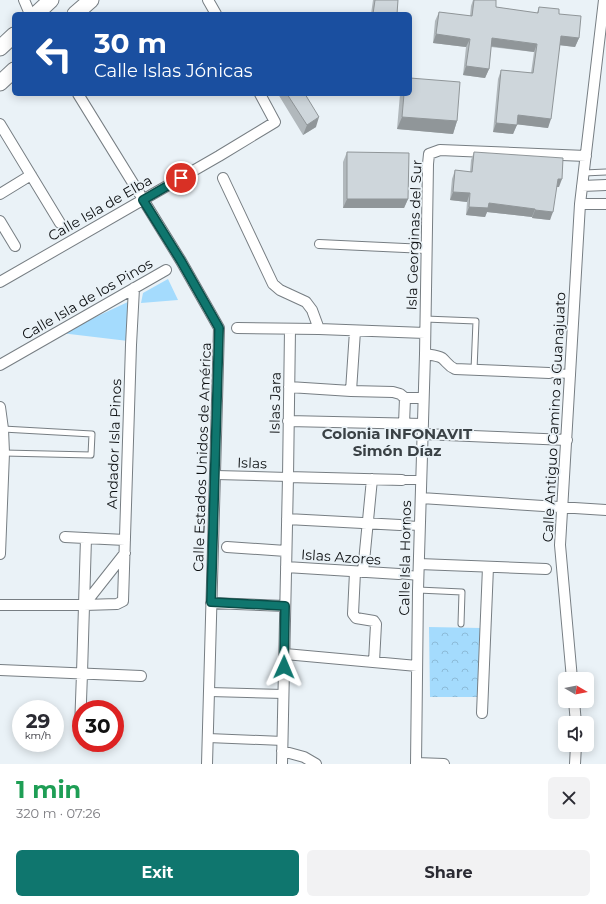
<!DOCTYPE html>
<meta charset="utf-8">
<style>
:root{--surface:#fff;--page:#f2f2f3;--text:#2b2b33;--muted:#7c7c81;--accent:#0f766e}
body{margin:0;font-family:Montserrat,sans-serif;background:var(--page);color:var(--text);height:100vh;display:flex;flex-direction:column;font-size:15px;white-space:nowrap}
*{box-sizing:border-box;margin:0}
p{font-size:13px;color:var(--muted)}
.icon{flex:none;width:22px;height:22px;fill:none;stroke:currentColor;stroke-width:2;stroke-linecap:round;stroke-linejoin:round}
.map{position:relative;height:764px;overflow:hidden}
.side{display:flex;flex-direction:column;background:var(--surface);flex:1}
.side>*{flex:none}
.banner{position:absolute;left:12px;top:12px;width:400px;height:84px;border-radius:6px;box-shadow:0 2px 10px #0003;background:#1a4fa0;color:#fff;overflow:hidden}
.needle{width:26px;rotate:99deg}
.tools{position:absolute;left:558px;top:672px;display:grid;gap:8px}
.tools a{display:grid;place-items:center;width:36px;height:36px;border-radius:6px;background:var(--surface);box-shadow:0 2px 10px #0003;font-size:20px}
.speed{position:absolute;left:12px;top:700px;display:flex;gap:8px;font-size:20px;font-weight:700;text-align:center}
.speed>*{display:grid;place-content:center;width:52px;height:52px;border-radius:50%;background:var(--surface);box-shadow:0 2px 10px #0003;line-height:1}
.speed small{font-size:10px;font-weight:400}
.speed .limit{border:6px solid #d22;background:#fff;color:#111}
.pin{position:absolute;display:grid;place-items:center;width:34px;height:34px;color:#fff;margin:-17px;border:2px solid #fff;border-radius:50%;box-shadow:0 1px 4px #0007}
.me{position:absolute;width:44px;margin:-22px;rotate:1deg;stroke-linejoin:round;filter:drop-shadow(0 0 3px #0008)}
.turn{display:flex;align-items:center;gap:14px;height:84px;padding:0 16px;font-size:18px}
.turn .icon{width:52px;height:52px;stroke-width:2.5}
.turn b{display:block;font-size:28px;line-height:34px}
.round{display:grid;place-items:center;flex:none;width:42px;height:42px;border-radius:6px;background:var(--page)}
.overview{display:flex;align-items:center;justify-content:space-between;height:68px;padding:0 16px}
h1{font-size:24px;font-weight:700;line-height:30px;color:#1e9e55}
.button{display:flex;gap:8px;margin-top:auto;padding:8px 16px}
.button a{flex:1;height:46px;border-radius:6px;background:var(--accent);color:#fff;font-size:16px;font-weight:700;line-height:46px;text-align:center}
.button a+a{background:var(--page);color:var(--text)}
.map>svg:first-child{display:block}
.park{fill:url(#park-crowns)}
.garden{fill:#a4dbfd}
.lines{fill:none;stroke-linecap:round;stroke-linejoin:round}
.service-casing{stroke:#777e83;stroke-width:7}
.pedestrian-casing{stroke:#777e83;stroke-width:10}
.minor-casing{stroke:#777e83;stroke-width:12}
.secondary-casing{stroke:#777e83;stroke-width:17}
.service{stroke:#fff;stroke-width:5}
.pedestrian{stroke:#fff;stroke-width:8}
.minor{stroke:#fff;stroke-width:10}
.secondary{stroke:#fff;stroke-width:15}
.wall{fill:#b1b8bc}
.shaded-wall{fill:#909699}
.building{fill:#ced6db;stroke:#909699}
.route-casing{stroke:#0a4d48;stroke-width:10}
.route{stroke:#0f766e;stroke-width:7}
.labels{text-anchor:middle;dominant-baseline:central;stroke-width:3.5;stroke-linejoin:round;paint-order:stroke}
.street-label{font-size:14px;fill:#0c0f11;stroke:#eaf2f7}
.neighbourhood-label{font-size:15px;font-weight:bold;fill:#3a4145;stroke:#eaf2f7}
</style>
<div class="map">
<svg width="606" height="764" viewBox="0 0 606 764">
<defs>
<pattern id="park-crowns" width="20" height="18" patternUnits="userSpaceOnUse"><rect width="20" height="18" fill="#a4dbfd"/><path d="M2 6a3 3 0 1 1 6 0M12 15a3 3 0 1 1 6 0" fill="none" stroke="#8cbbd8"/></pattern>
</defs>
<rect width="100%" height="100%" fill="#eaf2f7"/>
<path class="park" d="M429,627L481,628L478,697H430Z"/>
<path class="garden" d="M168,279L178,300L141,303L143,293Z
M130,301L128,341L61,333Z"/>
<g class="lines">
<defs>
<path id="service" d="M584,173L606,172
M425,319L476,321L474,370
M3,429L92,434L91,455L4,453
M418,590L462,592L461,624"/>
<path id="pedestrian" d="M319,244L426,249
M549,373L571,374
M216,475L288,477
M402,480H421
M400,525L420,526
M399,574L419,576
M210,692L284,694
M208,738L283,741"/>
<path id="minor" d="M24,0L30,14
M208,0L216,14
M78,94L181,261L219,328L207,764
M0,124L60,223
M223,178L273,284L280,290L306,302L312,310L319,329
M582,186L606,185
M0,194L31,175
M580,204H606
M0,221L15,246
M0,282L219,156L275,122L260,94
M237,328L319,329L425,333
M425,354C430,355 437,355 442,358C447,362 448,366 455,369L549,373
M0,365L166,270
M289,387L351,391L393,392L400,394L405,398H423
M351,391L355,331
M0,407L3,429L4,453L0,554
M288,421L423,424
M404,424L405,398
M423,434L567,440
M288,477L402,480
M421,498L606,510
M287,519L400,525
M65,537L125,540
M227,547L286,551
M419,564L546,569
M286,567L399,574
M355,572L353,614L356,618L374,621L376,624L374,662
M363,572L372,479
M211,603L285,606
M0,605H84L117,604L123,601L131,345L134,288
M84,605L125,553
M285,654L417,666
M0,670L141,676
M572,679L560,545L580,204L604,0
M574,701L576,723
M482,713L488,567
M80,729L82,673L86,538
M282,751L304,757L316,764
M416,763L444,764
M282,764L288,477L290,329
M416,764L418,590L425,354L428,164L429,154L440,150L586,156
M575,764L576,745"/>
<path id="secondary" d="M36,14L51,0
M75,14L91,0
M0,48L14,35
M0,83L14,70"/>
</defs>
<use href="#service" class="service-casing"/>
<use href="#pedestrian" class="pedestrian-casing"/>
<use href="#minor" class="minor-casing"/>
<use href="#secondary" class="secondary-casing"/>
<use href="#service" class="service"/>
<use href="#pedestrian" class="pedestrian"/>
<use href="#minor" class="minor"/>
<use href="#secondary" class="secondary"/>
</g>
<path class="wall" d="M373,0H398L397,14H371Z
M473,0H496V7L537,13L539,7L559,14L579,38L575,47L560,45L548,128L517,124L513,134L493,132L498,79L501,70L531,73L534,52L491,47L489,69L485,78L463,75L466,47L433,43L435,21L439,12L470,16L471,6Z
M278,94H305L316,127L303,135Z
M400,94H410L457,121L453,134L397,129Z
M347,152L408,199L404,208H343V162Z
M474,152L559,187H556L550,220L532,218V217L487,212L485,217L466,215L467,202L450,200L452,179L455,170L470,172L471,160Z"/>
<path class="shaded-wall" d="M436,34L470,39L466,47L433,43Z
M561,36L579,38L575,47L558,45Z
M492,38L537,44L534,52L489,46Z
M466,66L489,69L485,78L463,75Z
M518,115L551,119L548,128L514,124Z
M319,117L316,127L303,135L307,125Z
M402,117L457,121L453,134L397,129Z
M496,123L517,125L513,134L493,132Z
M558,179H562L559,187H555Z
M453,192L470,193L467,202L450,200Z
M347,199H408L404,208H343Z
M489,203L535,209L532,217L487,212L485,217L466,215L469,207Z
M535,210L553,212L550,220L532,218Z"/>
<path class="building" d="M375,0H398L397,14H373Z
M474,0H496V7L538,13L539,7L559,9V14L581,16L579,38L561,36L551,119L518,115L517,125L496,123L501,70L533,73L537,44L492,38L489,69L466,66L470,39L436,34L439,12L472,16Z
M410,78L460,82L457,121L402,117L404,94H410Z
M287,94H305L319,117L307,125Z
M347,152L409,153L408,199H347Z
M474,152L563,158L562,179H558L553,212L535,210V209L489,203L488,208L469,207L470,193L453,192L455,170L472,172Z"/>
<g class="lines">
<defs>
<path id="route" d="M181,178L143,200L181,261L219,328L211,602L285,606L284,667"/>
</defs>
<use href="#route" class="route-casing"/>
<use href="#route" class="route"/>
</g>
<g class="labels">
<g class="street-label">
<text transform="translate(100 208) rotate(-30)">Calle Isla de Elba</text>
<text transform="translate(414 235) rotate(-88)">Isla Georginas del Sur</text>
<text transform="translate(87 299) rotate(-30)">Calle Isla de los Pinos</text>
<text transform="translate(275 403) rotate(-89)">Islas Jara</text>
<text transform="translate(554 417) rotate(-87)">Calle Antiguo Camino a Guanajuato</text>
<text transform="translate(114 444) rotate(-88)">Andador Isla Pinos</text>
<text transform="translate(202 457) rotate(-88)">Calle Estados Unidos de América</text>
<text transform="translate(252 463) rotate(2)">Islas</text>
<text transform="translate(341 557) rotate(4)">Islas Azores</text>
<text transform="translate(405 558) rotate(-89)">Calle Isla Hornos</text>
</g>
<g class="neighbourhood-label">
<text x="397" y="433">Colonia INFONAVIT<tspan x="397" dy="17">Simón Díaz</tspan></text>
</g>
</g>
</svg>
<div class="tools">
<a><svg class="needle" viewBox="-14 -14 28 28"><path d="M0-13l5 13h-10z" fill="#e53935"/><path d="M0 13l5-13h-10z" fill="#7c7c81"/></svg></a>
<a><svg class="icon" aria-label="sound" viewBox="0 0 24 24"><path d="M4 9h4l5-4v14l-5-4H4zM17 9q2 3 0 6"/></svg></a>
</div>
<div class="speed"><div>29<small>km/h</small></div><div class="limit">30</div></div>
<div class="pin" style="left:181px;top:178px;background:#d93025"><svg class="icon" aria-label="arrive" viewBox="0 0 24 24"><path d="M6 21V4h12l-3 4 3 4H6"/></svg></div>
<svg class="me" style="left:284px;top:667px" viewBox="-20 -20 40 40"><path d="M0-17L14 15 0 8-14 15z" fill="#0f766e" stroke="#fff" stroke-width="4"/></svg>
<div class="banner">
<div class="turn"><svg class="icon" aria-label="left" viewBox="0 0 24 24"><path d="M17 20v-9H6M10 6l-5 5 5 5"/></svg><div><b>30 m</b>Calle Islas Jónicas</div></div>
</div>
</div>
<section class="side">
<div class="overview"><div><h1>1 min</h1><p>320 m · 07:26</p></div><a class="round"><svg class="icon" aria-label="close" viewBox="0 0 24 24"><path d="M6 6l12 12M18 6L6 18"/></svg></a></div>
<div class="button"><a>Exit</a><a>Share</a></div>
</section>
